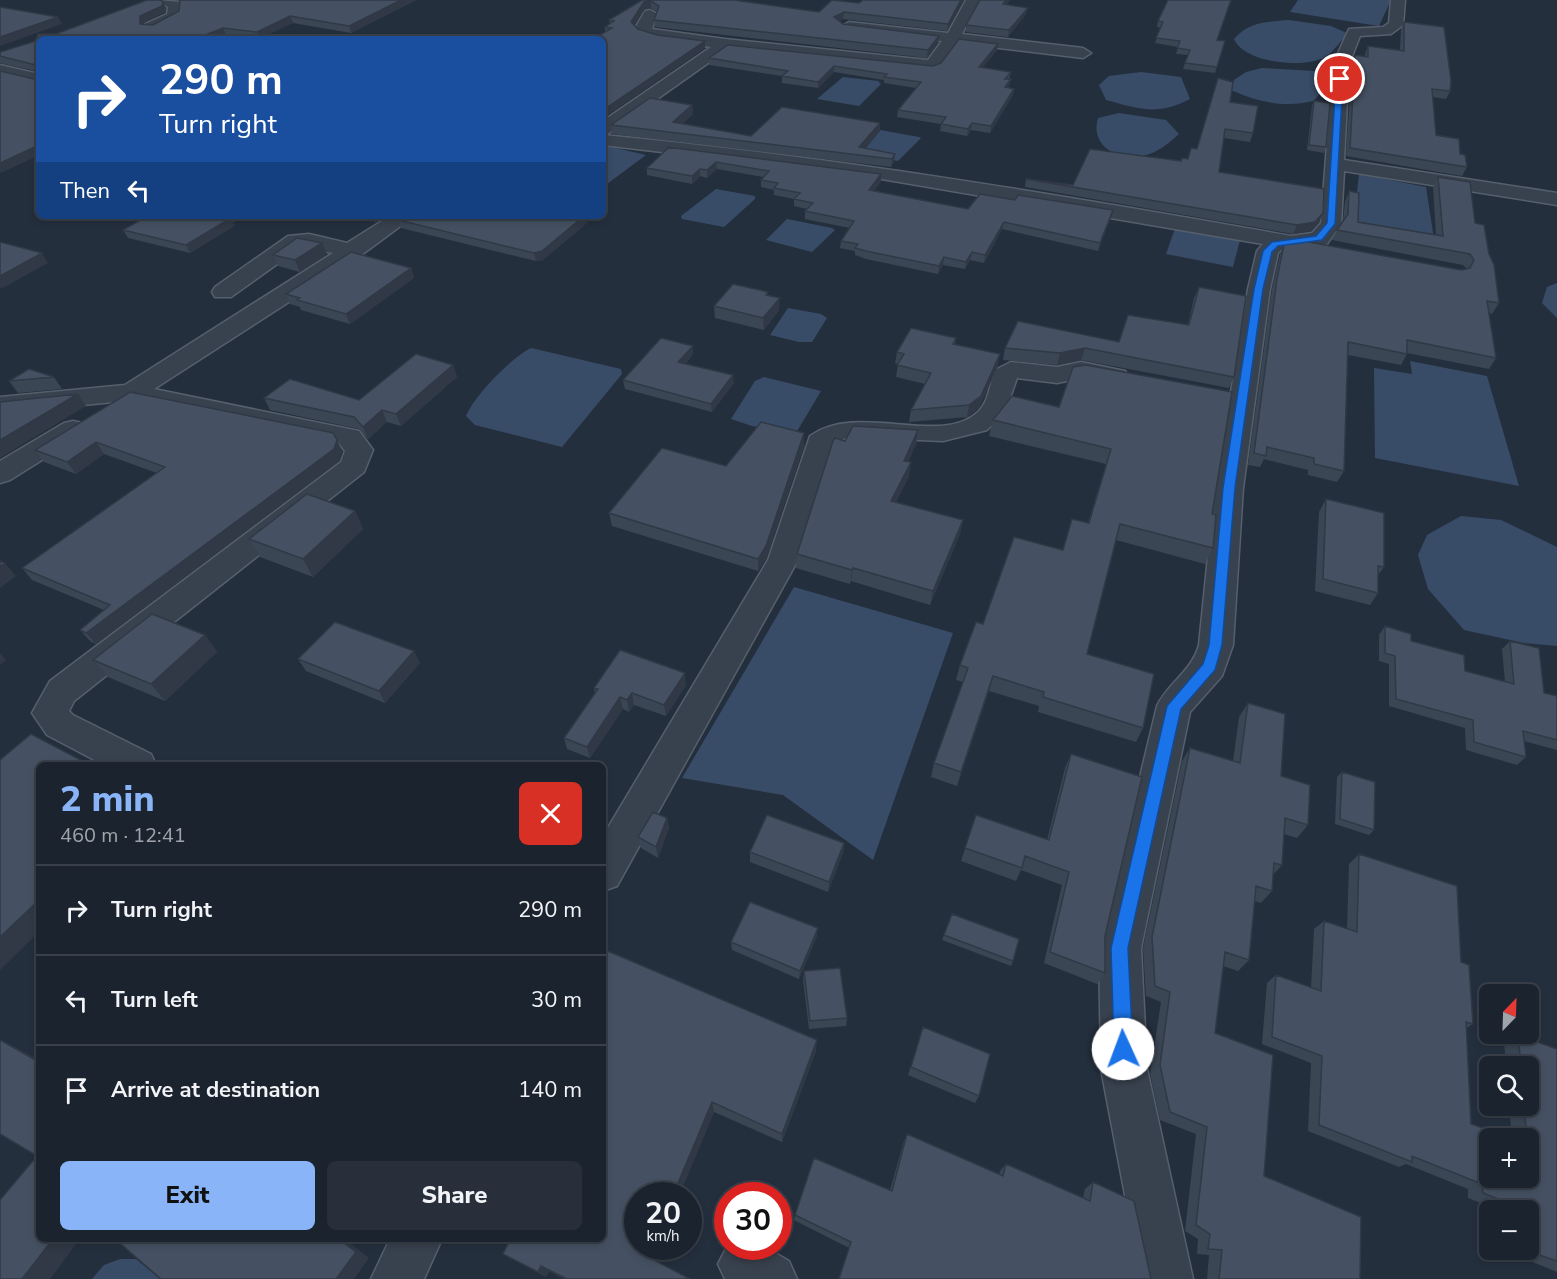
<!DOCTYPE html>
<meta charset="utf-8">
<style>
:root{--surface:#1b232e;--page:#282f3a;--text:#f1f3f6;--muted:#a0a4aa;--line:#39404a;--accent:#8ab4f8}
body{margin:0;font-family:"Nunito Sans",sans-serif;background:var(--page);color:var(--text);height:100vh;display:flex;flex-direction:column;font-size:22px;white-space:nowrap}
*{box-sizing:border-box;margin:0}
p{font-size:20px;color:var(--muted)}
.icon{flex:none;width:33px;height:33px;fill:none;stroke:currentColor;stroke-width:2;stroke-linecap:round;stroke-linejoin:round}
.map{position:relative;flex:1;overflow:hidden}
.side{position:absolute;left:36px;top:762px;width:570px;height:480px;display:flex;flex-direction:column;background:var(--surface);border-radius:9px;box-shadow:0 3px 9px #0003,0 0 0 2px var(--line)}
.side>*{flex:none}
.banner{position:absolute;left:36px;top:36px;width:570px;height:183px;border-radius:9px;box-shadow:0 3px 9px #0003,0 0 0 2px var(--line);background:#1a4fa0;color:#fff;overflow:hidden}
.needle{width:39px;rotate:23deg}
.buttons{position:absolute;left:1479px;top:984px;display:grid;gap:12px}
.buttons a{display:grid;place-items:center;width:60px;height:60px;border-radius:9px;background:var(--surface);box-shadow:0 3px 9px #0003,0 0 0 2px var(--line);font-size:30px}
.speed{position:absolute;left:624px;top:1182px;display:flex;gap:12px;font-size:30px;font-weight:700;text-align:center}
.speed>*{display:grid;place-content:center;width:78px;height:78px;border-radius:50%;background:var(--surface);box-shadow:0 3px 9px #0003,0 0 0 2px var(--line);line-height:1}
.speed small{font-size:15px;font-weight:400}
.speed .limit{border:9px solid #d22;background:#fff;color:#111}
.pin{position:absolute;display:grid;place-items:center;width:51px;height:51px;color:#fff;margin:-26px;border:3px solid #fff;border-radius:50%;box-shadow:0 2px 6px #0007}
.me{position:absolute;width:66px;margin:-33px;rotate:358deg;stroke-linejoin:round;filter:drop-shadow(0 0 4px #0008)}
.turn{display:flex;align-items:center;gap:21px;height:126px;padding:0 24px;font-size:27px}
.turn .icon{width:78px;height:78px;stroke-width:2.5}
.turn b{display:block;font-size:42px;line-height:51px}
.then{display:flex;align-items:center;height:57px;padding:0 24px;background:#0003;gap:12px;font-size:22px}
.round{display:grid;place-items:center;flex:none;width:63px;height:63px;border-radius:9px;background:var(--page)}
.overview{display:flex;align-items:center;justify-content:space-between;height:102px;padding:0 24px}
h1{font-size:36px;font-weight:800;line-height:45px;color:var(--accent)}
.button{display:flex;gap:12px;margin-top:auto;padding:12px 24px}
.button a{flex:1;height:69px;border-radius:9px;background:var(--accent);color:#111;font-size:24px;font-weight:800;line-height:69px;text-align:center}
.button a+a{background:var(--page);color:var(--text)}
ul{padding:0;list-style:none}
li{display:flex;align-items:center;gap:18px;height:90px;padding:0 24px;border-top:2px solid var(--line)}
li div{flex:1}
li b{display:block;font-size:22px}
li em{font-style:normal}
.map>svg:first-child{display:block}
.water{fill:#394c67}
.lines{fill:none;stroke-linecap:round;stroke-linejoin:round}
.minor-casing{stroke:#565f6c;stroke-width:3}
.minor{fill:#38414e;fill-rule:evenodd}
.wall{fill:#3b4654}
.shaded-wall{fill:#303945}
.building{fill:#455162;stroke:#303945;stroke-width:1.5}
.route{fill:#1a73e8;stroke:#114b97;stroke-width:1.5}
</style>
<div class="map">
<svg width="1557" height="1279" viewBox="0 0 1557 1279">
<rect width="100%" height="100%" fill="#242f3e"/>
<path class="water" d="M1298,0H1391L1379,26L1290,12Z
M1289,20L1331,26L1349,34C1340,40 1334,52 1325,57C1303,69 1244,63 1234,39C1249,21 1268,22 1289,20Z
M1262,68L1316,71C1325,81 1323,93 1313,101C1285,108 1257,102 1231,90L1234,80L1246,72Z
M1141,72L1181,77L1190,99C1158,116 1139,109 1106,100L1099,85L1109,76Z
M843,77L878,81L881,84L859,106L817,99Z
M1119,113L1166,120L1179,134C1169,143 1156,154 1142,156C1116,160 1090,146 1098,118Z
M880,130L919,137L921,138L898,161L861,154Z
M603,145L646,155L603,187Z
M1359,174L1426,187L1435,246L1353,231Z
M716,189L755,196V199L724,227L682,219L681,216Z
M787,219L832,228L835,230L812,252L766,240Z
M1177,223L1241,236L1233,267L1166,254Z
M1557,283V318L1542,303L1547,287Z
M788,308L821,314L827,318L812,342H799L770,335Z
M531,348L621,369L622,374L562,447L475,425L466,416C475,395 511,358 531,348Z
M1410,361L1487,376L1519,486L1375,458L1374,368L1412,374Z
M764,377L821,391L796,433L752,426L731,419L755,381Z
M1461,516L1501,520L1557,547V646L1524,643L1464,630L1428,589L1418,555L1427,535Z
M794,587L953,633L873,860L783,795L682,778Z
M120,1259H136L160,1279H92L104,1265Z"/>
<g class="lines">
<defs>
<path id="minor" d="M157,0L180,2L181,16L155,30H145L143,27L145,24L167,14L168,7Z
M966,0H980L962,34L1083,48L1091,53L1083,58L957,43L938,68L932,70L728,49L609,133L603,134V121L711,47C693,44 645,42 634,30L645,11L650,10L657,14L652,29L725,39L928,60L942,41L849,30L842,26L849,22L948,33Z
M1391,0H1405L1403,25L1391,34L1360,36L1349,64L1344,160L1557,193V205L1344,171L1341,224L1327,244L1281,250L1278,253L1270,289L1243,488L1233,645L1222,676L1190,712L1141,948L1147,1069L1193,1279H1141L1101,1069L1099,948L1157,706C1168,683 1192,671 1199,645L1215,488L1248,289L1257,251L1263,244L864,176L603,145V135C834,157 1062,195 1291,236L1312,233L1321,223L1333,64L1349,29L1383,27L1389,23Z
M0,65L39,74V84L0,75Z
M390,216H414L360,256L154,389L359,431L373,450L364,472L74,701L69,711L73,715L151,754L156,765H104L47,735L32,713L50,681L341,462L345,451L339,443L325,439L136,400L124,405L114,402L0,413V397L125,385L333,253L301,247L231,297H215L212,292L215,287L288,236L309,234L347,243Z
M1011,362L1057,367L1081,362L1125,371L1129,376L1125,381L1116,384L1081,378L1057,383L1017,378L1005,412L987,430L943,441L847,437L832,446L798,560L617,886L603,891V836L768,560L810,436C858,401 942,448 979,411C990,400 989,381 997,369Z
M73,421L82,423L86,429L82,435L10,480L0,483V461L64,423Z
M390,1239H442L424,1279H371Z
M728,1245L763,1246L789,1261L797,1279H725L718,1264Z"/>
</defs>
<use href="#minor" class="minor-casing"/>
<use href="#minor" class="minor"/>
</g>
<path class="wall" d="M147,0H160L163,2L166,8L165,12L143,23V25H153L179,11L180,1L179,0H416L351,33L293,23L260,38L226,35L215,39H39V155L0,173V71L34,79L37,77L36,71L0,63V52L36,41L38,34H56Z
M642,0L819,12L859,3L863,0H963L947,31L843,19L839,21L843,24L938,43L927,58L655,27L654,20L657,12L651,8L645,9L634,25L638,29L705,48L603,118V39L605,32V27L610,24L609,20Z
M1168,0L1217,40L1225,41L1215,73L1183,69L1188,55L1176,54L1178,47L1155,43L1161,28L1157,27L1158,21Z
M1006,5L1028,8L1026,14L1008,37L966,32V25Z
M1404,22L1450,91L1446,99L1433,97L1436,135L1460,154L1467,167L1462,176L1346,156L1352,63L1355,55L1365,57V54L1368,46L1400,50L1401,29Z
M997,50L983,67L1011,72L1009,79H1011L1008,88L1014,89L1013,95L990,133L971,130L967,136L940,131L941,124L897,117L898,110L916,88L884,83V80L834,72L818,88L782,83V76L709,65V58L933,66Z
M1314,101L1326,147L1324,153L1307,150L1312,106Z
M1230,102L1253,133L1250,142L1224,138L1219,172L1323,213L1319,222L1311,231L1293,234L1025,187L1026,179L1073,185L1188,159L1197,149Z
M692,105L693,114L682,124L751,136L880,123V131L865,148L895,154L894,162L891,167L612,134L611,125Z
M667,147L881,174V181L874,191L968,209L1015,200L1113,210L1098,251L1002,229L984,263L970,260L965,269L943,265L938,274L866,259L855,255V251L840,248L841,241L850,228L805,219V211L807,209L794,206V199L774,195V190L761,187V180L763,177L717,169L707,178L700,176L692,184L647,175V168L667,149Z
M1438,177L1475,223L1489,254L1499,303L1492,314L1489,313L1496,358L1489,369L1407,353V354L1401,365L1348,355L1344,471L1337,482L1308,475V470L1264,459L1260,467L1248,465L1272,289L1280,255L1284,244L1461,270L1467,269L1463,265L1332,240L1337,230L1343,220L1345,202L1349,191L1358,222L1436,235L1433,187Z
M147,216H244L233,223L234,226L190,253L128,238L123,230Z
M353,216H386L376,222Z
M398,220L588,222L543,260L536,261L401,228Z
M322,243L327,254L300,272L278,266L273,255Z
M411,268L414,278L350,324L301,310L300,307L290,304L286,294Z
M1199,287L1234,377L1229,388L1081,360L1057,365L1003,360L1005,348L1119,342L1188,325L1194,298Z
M768,292V295L779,310L764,330L715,318L714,306Z
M956,338L955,344L998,366L979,408L967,417L909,422L911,410L925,384L896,377L898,364L895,363L897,352Z
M693,346V354L685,364L734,383L712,412L625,389L623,380Z
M453,365L457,377L401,426L387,422L368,439L359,429L270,410L264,398L359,400Z
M54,377L62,389L18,393L9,381Z
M130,392L342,451L339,461L96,644L90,641L80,630L104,610L32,580L22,568L157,473L104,454L76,474L44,462L35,450Z
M1059,407L1212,514L1213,548L1205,564L1116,540L1087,654L1143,728L1136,742L1038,712L1039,706L989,691L957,786L931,777L934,763L963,682L956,680L960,665L983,624L1062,550L1088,523L1106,464L989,436L993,420Z
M918,430L916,444L908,462L909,476L896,502L963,520L960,534L930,605L851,581L850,584L796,568L797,554L845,441Z
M804,433V446L766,559L758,571L612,526L609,513L726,466Z
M1326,499L1384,567L1378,575V593L1370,605L1315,591L1319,512Z
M355,511L363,529L313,577L260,557L249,539Z
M1385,626L1465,671L1505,682L1502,649L1510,641L1544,693L1557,696V750L1524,741L1526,757L1517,765L1466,750L1465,728L1389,706V664L1379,661V635Z
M205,635L217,652L165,701L108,677L93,660Z
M298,659L420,663L385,703L306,671Z
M686,685L666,716L634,705L629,712L623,709L590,758L567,749L564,738L595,693L594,688Z
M1248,703L1281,776L1308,825L1297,838L1284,834L1282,865L1273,875L1272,891L1261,903L1255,901L1249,960L1238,971L1223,966L1215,1033L1264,1176L1360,1279H1207L1209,1255L1197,1254L1198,1239L1185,1231L1196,1134L1160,1120L1150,1074L1161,1002L1146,996L1143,948L1182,761L1190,748L1233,761L1239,717Z
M1071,754L1105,936V973L1097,984L1044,963L1062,885L1021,870L1016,881L961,861L976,815L1047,840L1065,768Z
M1342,772L1374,830L1369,835L1335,824L1337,777Z
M667,818L669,828L658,858L641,848L638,837Z
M844,843L843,853L828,892L750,862V852Z
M1359,854L1461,962L1473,1024L1466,1028L1471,1124L1528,1178V1138H1512L1509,1106H1528V1066H1506L1504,1042L1518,1035L1557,1049V1272L1523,1258V1250H1528V1210H1499L1468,1198V1189L1406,1164L1399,1167L1308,1131L1311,1063L1262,1044L1267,983L1276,975L1311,988L1314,929L1324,921L1347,929L1349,864Z
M952,914L1013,961L1011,966L942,940Z
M817,936L799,979L732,950L731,942Z
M603,949L816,1051L782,1142L714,1112L683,1186L686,1193L684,1196H638V1246H663L657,1262L690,1279H564L549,1271L546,1277L503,1254L603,1239Z
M804,971L847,1018L846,1026L809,1029L803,980Z
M923,1027L979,1096L975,1103L908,1075Z
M907,1134L999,1174L1000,1171L1006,1164L1083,1198L1085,1189L1093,1182L1134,1201L849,1248L794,1220L795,1215L890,1190L904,1141Z"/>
<path class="shaded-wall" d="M401,0H416L351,33L349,26Z
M961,0H963L947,31L948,24Z
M1006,0H1010L1002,11L1003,4Z
M651,1V8L645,9L632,29L631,22L644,2Z
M163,2L166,8L165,12L143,23V31L140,24V16Z
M1028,8L1026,14L1008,37L1009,30Z
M844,12L843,19L834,24V17Z
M290,16L293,23L260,38L257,32Z
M58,17L62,24L0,46V37Z
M223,28L226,35L215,39H195Z
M939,36L938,43L927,58L928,50Z
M705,41V48L603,118V110Z
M998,44L997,50L978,73L979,67Z
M834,66V72L818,88V82Z
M1011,79L1009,86L1004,94L1005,87Z
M1014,89L1013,95L990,133L991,126Z
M692,105L693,114L674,131L673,122Z
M880,123V131L860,155L859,147Z
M972,123L971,130L967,136L968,129Z
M39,145V155L0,173V163Z
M895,154L894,162L891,167L892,159Z
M716,162L717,169L707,178V170Z
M700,169V176L692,184V176Z
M881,174V181L869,198V190Z
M1113,210L1111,218L1098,251L1100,243Z
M1323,213L1319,222L1311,231L1293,234L1297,225Z
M228,216H244L233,223L234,226L190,253L186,245Z
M374,216H386L376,222Z
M584,216H587L588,222L543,260L536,261L534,253Z
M1004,222L1002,229L984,263L985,255Z
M322,243L327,254L300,272L295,260Z
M972,252L970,260L965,269L966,262Z
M42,253L48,263L1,289L0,287V276Z
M944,257L943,265L938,274L939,266Z
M411,268L414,278L350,324L346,314Z
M780,298L779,310L764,330L763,318Z
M693,346V354L679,370L678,362Z
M1085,348L1081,360L1057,365L1060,353Z
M1000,354L998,366L979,408L967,417L969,405Z
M453,365L457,377L401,426L396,414Z
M733,375L734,383L712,412L711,404Z
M78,394L86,406L0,458V440Z
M382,410L387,422L368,439L363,427Z
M918,430L916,444L902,475L904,461Z
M804,433V446L766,559L758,571V559Z
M337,440L342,451L339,461L96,644L86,633Z
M96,442L104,454L76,474L67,462Z
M911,462L909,476L889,515L891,501Z
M355,511L363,529L313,577L303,559Z
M963,520L960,534L930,605L933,591Z
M5,563L16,576L0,588V567Z
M853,568L851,581L850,584L852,570Z
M205,635L217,652L165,701L151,684Z
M414,651L420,663L385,703L379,691Z
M0,653L6,660L0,665Z
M685,673L686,685L666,716L664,705Z
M993,676L989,691L957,786L961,772Z
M632,693L634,705L629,712L627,700Z
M620,697L623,709L590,758L587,747Z
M603,778L607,792L603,799Z
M667,818L669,828L658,858L656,847Z
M844,843L843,853L828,892L829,882Z
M39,900V932L0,970V937Z
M818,928L817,936L799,979L800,971Z
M0,1039L39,1060V1062L0,1040Z
M817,1040L816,1051L782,1142V1134Z
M712,1102L714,1112L683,1186L686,1193L684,1196H678V1183Z
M53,1239H80L50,1279H22Z
M339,1239H345L369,1258L354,1279H336Z
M657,1246H663L656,1265L652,1259Z
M541,1266L549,1271L546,1277L538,1272Z"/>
<path class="building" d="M147,0H160L163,2L162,6L140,16V24L153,25L179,11L180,0H401L349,26L290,16L257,32L223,28L195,39H39V145L0,163V71L34,79L37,77L36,65L0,56V52L36,41L38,34H56Z
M642,0H734L819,12L832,0L859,3L863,0H961L948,24L844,12L834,17L843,24L939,36L928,50L654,20L659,6L651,1L644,2L631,22L638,29L657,35L705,41L603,110V39H593L612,28L605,27L614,21L609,20Z
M980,0H1006L1003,4L1028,8L1009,30L966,25Z
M1168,0H1231L1217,40L1225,41L1217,67L1185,63L1190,50L1177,48L1180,41L1156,38L1163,22L1158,21Z
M0,7L58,17L0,37Z
M1404,22L1444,27L1451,81L1450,91L1432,89L1436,135L1459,139L1460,154L1465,155L1467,167L1350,148L1355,55L1368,57V46L1404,51Z
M959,39L998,44L979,67L1011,72L1005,79H1011L1005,87L1014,89L991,126L972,123L968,129L941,124L946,117L898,110L921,82L884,77L887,74L834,66L818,82L782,76L788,71L709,58L728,45L933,66L941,63Z
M1218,78L1233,82L1230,102L1258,106L1253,133L1225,129L1219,172L1324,189L1323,213L1315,222L1297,225L1026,179L1073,185L1090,149L1181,161L1182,158L1188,159L1191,148L1197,149Z
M650,98L692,105L673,122L751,136L782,107L880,123L859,147L895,154L892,159L611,125Z
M1314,101L1330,103L1326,147L1309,145Z
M667,147L881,174L869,190L968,209L980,194L1015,200L1018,195L1113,210L1100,243L1004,222L985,255L972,252L966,262L944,257L939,266L866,251L855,248L858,244L841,241L854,221L805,211L813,203L794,199L800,193L774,188L778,183L761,180L769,171L716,162L707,170L700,169L692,176L647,168L669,147Z
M1438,177L1470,182L1475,223L1484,225L1489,254L1494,265L1499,303L1487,301L1496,358L1407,340V354L1348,342L1344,471L1314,464V458L1267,447L1266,456L1254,453L1277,279L1284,244L1298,240L1461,270L1470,268L1474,260L1470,254L1337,230L1348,214L1349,191L1359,193L1358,222L1443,236Z
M147,216H228L226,217L231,218L186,245L123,230Z
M404,216H584L542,251L534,253L398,220Z
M297,238L322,243L295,260L273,255Z
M0,242L42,253L0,276Z
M351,252L411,268L346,314L297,300L300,298L286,294Z
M733,284L768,292L766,295L780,298L763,318L714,306Z
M1199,287L1246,296L1234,377L1085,348L1060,353L1005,348L1018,321L1119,342L1128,315L1189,325Z
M911,328L956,338L953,344L1000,354L981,396L969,405L911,410L931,373L897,365L904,354L897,352Z
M661,338L693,346L678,362L733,375L711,404L623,380Z
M416,354L453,365L396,414L382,410L363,427L354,417L264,398L290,379L359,400Z
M1086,365L1232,392L1212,514L1216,515L1213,548L1120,524L1087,654L1154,674L1143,728L1043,697L1044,692L993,676L961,772L934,763L968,668L960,665L976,622L983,624L1014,537L1063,550L1072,519L1089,523L1111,449L993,420L1012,396L1059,407L1073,367Z
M29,369L54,377L9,381Z
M130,392L319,430L333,433L337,440L334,449L86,633L80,630L110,605L22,568L165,467L96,442L67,462L35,450Z
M78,394L0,440V402Z
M761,422L804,433L766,546L758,559L609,513L662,448L726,466Z
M853,426L918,430L904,461L911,462L891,501L963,520L933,591L853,568L852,570L797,554L833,441L835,438L845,441Z
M307,494L355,511L303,559L249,539Z
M1326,499L1384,513V567L1378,566V593L1323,579Z
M0,561L5,563L0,567Z
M152,614L205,635L151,684L93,660Z
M335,622L414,651L379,691L298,659Z
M1385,626L1411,634V641L1464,655L1465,671L1514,684L1510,641L1539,648L1544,693L1557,696V740L1523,731L1526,757L1474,742L1473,720L1396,699L1395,656L1385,653Z
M620,650L685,673L664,705L632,693L627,700L620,697L587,747L564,738L598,689L594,688Z
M1248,703L1285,714L1281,776L1310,785L1308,825L1285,818L1282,865L1274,863L1272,891L1256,886L1249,960L1225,952L1215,1033L1273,1055L1264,1176L1361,1217L1360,1279H1219L1222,1250L1208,1249L1210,1234L1196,1225L1207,1127L1170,1112L1160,1065L1170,992L1155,986L1152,937L1190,748L1240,763Z
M31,734L90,765H39V900L0,937V760Z
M1071,754L1142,777L1105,936V973L1050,952L1069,872L1025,856L1022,868L965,848L976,815L1049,840Z
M1342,772L1375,782L1374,830L1340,819Z
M653,812L667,818L656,847L638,837Z
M767,815L844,843L829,882L750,852Z
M1359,854L1457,886L1461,962L1469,965L1473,1024L1466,1022L1471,1124L1512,1138H1490V1178H1528V1138H1527L1524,1106H1528V1066H1521L1518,1035L1557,1049V1261L1539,1255L1536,1215L1528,1212V1210H1526L1483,1193L1482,1184L1412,1156V1162L1319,1125L1322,1056L1272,1037L1276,975L1321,991L1324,921L1357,932Z
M750,902L818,928L800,971L731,942Z
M952,914L1019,939L1013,961L944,935Z
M603,949L817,1040L782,1134L712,1102L678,1183L683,1185L678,1196H638V1246H657L652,1259L690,1279H567L541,1266L538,1272L503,1254L510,1239H603Z
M840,968L847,1018L810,1021L804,971Z
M923,1027L990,1054L979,1096L911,1067Z
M0,1040L39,1062V1239H53L22,1279H0V1200L37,1156L0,1134Z
M907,1134L1003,1176L1006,1164L1090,1201L1093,1182L1134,1201L1151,1279H839L851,1242L795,1215L814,1158L892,1191Z
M115,1239H339L356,1252L336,1279H161Z"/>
<path class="route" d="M1340,77L1343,79L1335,224L1322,240L1278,246L1272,252L1263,289L1235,488L1222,645L1215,670L1181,709L1128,948L1133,1049L1130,1056L1123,1058L1117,1056L1114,1049L1111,948L1167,706L1203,664L1209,645L1223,488L1254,289L1263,251L1272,242L1316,236L1327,223L1336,79Z"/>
</svg>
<div class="buttons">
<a><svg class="needle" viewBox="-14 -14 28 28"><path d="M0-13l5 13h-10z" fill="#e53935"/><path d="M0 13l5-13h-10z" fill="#a0a4aa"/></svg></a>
<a><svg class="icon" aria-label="search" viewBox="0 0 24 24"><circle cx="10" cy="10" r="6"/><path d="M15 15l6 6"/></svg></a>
<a>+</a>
<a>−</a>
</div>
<div class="speed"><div>20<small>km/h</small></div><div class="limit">30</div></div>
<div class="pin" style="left:1340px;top:79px;background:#d93025"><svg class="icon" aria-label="arrive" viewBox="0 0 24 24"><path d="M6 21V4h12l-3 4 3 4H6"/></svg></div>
<svg class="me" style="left:1123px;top:1049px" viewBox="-20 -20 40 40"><circle r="19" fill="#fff"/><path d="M0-13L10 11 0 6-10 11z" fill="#1a73e8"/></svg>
<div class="banner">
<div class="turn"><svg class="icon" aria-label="right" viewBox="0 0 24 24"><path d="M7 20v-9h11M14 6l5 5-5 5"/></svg><div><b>290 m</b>Turn right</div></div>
<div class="then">Then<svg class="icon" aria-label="left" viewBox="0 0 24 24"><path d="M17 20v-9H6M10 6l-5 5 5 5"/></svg></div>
</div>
<section class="side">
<div class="overview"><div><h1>2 min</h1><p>460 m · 12:41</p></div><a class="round" style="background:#d93025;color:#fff"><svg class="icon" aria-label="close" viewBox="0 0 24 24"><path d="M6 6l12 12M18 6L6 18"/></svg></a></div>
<ul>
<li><svg class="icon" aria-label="right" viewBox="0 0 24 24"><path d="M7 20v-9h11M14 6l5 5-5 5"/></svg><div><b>Turn right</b></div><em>290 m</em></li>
<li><svg class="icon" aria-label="left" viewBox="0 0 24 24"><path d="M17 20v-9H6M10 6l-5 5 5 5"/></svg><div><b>Turn left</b></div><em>30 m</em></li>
<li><svg class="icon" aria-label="arrive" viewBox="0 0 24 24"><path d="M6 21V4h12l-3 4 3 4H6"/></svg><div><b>Arrive at destination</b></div><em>140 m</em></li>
</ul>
<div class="button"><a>Exit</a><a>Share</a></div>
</section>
</div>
